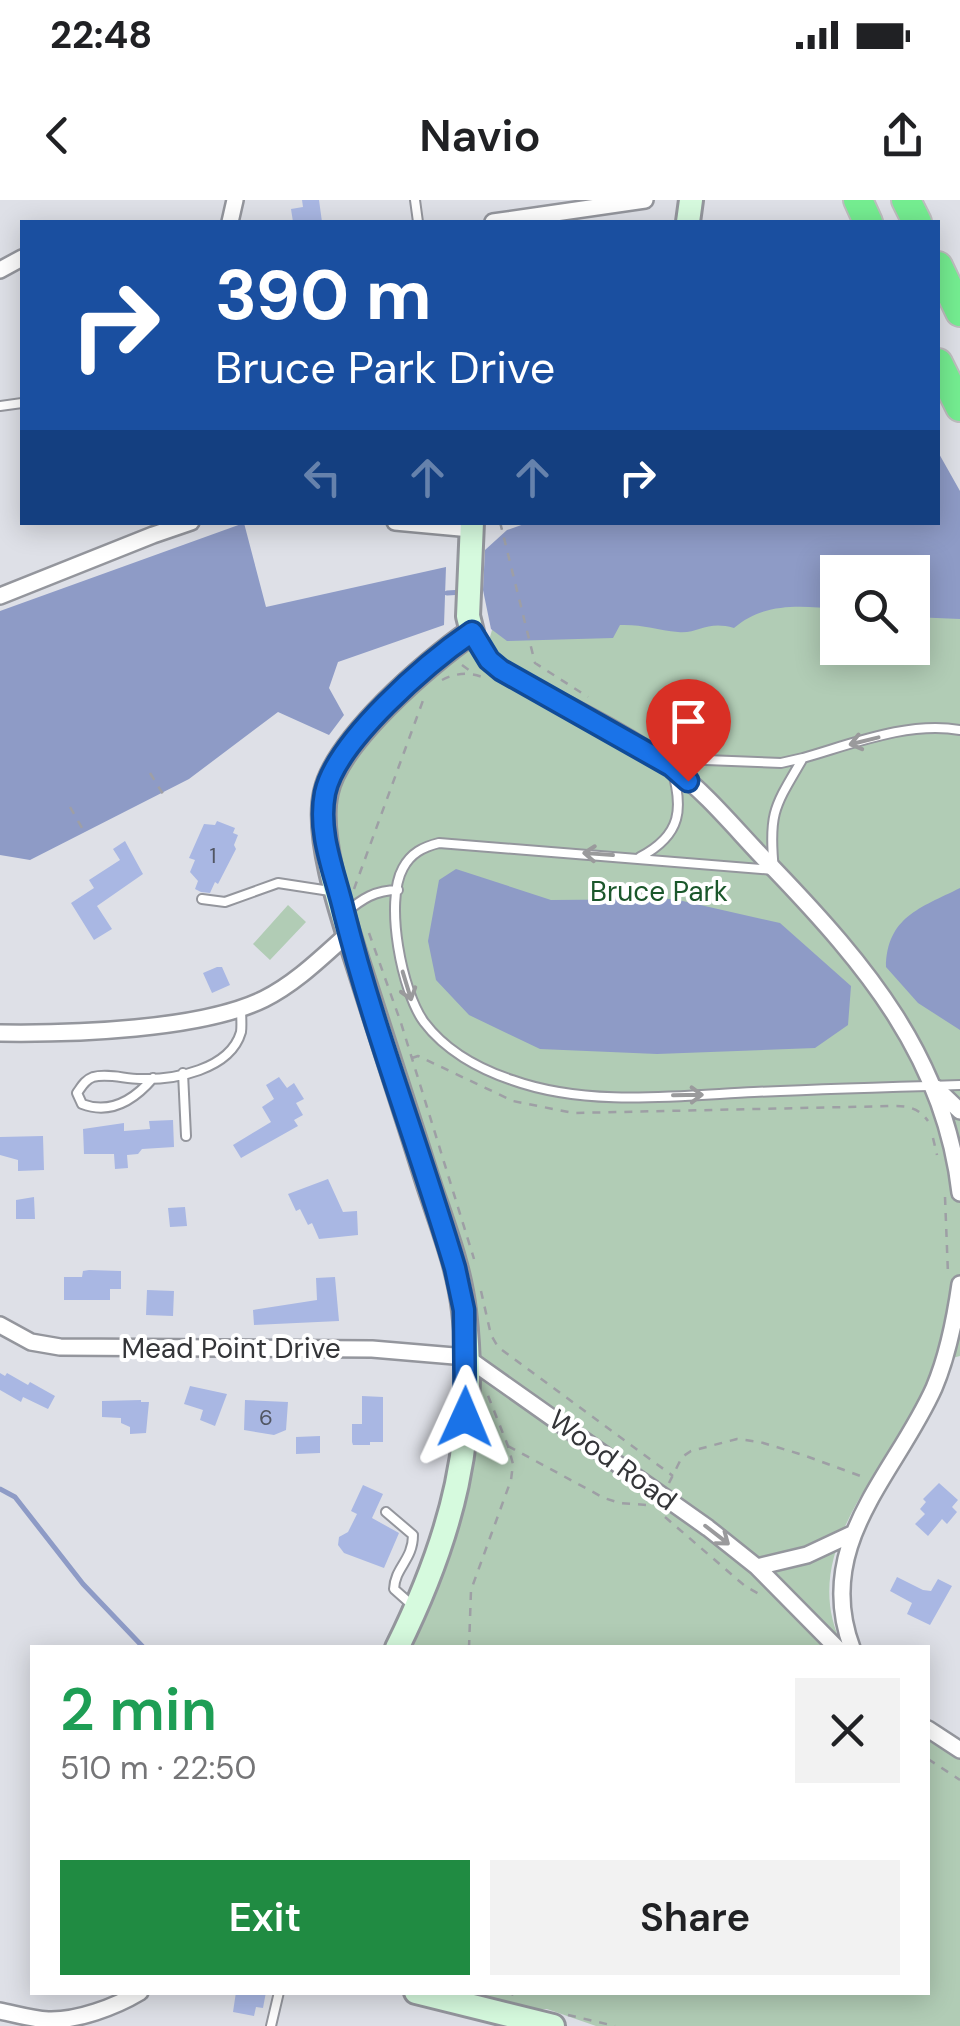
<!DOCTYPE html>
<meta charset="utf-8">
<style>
:root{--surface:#fff;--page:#f2f2f2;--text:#202124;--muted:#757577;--accent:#208b42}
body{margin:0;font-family:"DM Sans",sans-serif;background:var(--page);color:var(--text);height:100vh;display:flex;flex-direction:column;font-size:38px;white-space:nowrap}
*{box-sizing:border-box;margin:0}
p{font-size:32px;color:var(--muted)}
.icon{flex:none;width:55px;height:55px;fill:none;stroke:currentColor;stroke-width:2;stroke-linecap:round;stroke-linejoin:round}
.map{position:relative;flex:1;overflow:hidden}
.details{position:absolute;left:30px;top:1445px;width:900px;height:350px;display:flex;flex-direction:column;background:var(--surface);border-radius:0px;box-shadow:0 5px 25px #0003}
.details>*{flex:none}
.hud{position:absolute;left:20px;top:20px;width:920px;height:305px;border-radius:0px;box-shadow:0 5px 25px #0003;background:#1a4fa0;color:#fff;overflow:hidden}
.buttons{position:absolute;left:820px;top:355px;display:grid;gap:20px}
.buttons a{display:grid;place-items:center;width:110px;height:110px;border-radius:0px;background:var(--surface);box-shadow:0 5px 25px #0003;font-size:50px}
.pin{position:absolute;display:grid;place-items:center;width:85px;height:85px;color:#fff;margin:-102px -42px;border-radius:50% 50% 50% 0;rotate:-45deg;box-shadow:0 0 10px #0007}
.pin .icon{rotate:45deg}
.me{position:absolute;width:110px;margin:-55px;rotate:1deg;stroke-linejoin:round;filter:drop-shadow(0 0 8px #0008)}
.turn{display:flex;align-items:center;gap:35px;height:210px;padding:0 30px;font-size:45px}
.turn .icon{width:130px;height:130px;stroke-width:2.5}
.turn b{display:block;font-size:70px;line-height:85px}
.lanes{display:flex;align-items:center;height:95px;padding:0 30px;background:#0003;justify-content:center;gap:50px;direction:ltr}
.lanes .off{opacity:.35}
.round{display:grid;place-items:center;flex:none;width:105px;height:105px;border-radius:0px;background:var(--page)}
.headline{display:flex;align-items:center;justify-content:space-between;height:170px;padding:0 30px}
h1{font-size:60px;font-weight:600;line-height:75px;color:#1e9e55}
.action{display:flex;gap:20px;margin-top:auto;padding:20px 30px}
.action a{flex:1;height:115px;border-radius:0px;background:var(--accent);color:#fff;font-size:40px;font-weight:600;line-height:115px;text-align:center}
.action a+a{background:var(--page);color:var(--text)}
.status{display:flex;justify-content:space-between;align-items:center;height:70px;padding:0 50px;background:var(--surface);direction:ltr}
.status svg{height:28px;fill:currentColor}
header{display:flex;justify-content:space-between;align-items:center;height:130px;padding:0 30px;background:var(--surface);font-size:45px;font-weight:600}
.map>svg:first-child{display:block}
.green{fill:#b1ccb5;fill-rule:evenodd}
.water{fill:#8e9bc6}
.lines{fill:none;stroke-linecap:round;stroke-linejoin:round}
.stream{stroke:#8e9bc6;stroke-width:5}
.building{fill:#a9b7e3}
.lane-casing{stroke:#94969d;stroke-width:12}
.street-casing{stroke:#94969d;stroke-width:20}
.secondary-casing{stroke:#94969d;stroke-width:28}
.highway-casing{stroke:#bebebf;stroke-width:32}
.path{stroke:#9e9fa5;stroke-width:2.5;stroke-dasharray:8 8;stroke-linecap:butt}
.lane{stroke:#fff;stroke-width:8}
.street{stroke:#fff;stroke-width:15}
.secondary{stroke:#d6fade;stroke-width:22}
.highway{stroke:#75ee91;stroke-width:28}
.oneway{stroke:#9a9a9c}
.route-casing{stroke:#114b97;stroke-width:25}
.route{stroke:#1a73e8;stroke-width:18}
.labels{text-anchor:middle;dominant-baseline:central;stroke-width:8;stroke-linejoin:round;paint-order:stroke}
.number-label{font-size:22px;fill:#515663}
.park-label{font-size:28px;fill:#1b572b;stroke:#fff}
.street-label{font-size:28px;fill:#343538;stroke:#fff}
</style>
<div class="status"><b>22:48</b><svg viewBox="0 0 49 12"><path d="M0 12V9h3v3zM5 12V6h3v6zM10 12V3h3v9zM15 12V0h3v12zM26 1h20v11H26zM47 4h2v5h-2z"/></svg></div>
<header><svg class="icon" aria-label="back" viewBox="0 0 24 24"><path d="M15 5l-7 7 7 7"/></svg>Navio<svg class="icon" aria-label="share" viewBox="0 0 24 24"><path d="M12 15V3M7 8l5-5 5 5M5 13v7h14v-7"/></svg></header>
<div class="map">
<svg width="960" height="1826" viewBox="0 0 960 1826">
<rect width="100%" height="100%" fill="#dee0e7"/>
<path class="green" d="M960,302V1156L937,1162C927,1182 919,1205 907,1224C865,1291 801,1365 843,1447H404L441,1370L472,1137L360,739L347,679L337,655L331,609L350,555L445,462L490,437L496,416L938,322ZM838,372H912V448H838Z
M288,705L306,722L270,760L253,744Z
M928,1538L960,1558V1826H596L547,1809H511L442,1793L928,1792Z"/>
<path class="water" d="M938,252L960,291V419L913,417L912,372H838L837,409C801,406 764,402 734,428C707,420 699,434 678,432C657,430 641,424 620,425L613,438L507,441L491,429L483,390L485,350L507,330L530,322H938Z
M244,323L266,407L446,367L444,425L338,462L329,488L344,515L329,535L278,512L189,579L30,660L0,655V411Z
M456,669L551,700L674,699L780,723L851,786L848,825L815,848L657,854L540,849L469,815L436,780L428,741L439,680Z
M960,688V830L918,803L886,767C887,717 920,708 960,688Z"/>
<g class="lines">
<path class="stream" d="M447,393L464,392
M0,1289L15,1297L83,1384L144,1448"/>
</g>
<path class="building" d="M302,0H319L322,22H293L291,9L303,7Z
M217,621L235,628L233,633L238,635L234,645L236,649L218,684L215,682L210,693L201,692L195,689L198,681L190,672L195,660L189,658L204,624L215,625Z
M125,641L143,674L97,706L112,729L94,740L71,703L94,688L89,680L120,660L113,649Z
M217,767H222L230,785L212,793L203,773Z
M279,877L287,888L294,883L304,899L296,903L303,915L294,920L298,926L241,958L233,945L271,922L262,907L274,899L266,885Z
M173,920L174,947L142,949L138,954L127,955L128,968L115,969L114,954H84L83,929L124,923V931L150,929L149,921Z
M43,936L44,970L18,971V960L0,955V937Z
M328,979L343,1012L357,1011L358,1035L319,1039L312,1023L308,1025L300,1009L296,1011L288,994Z
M34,997L35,1019H16V1000Z
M185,1007L187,1026L170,1027L168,1008Z
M89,1070L121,1071V1089H110V1100H64V1077H82L83,1071Z
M335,1077L339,1121L254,1125L253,1110L317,1100L316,1078Z
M147,1090L174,1091L173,1116L146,1115Z
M0,1173L5,1176L7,1173L28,1185L30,1182L55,1196L48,1209L23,1197L21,1202L0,1190Z
M190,1186L227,1194L215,1226L200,1220L203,1210L184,1204Z
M362,1196L383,1197V1242H370V1245H353L352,1242V1224H362Z
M141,1200V1202H149L146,1233L130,1234V1227L121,1223V1218L102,1217V1201Z
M245,1200L288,1202L286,1230L274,1235L244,1230Z
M320,1236V1253L296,1254V1237Z
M939,1283L958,1300L952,1307L957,1312L947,1324L942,1319L928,1336L915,1324L925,1314L920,1309L926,1302L923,1299Z
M363,1285L383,1294L372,1318L399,1333L384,1368L344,1353L338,1345L339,1337L348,1332L357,1314L351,1311Z
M897,1377L923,1390L931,1391L938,1379L952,1386L930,1425L907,1414L912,1403L890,1391Z
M236,1792H266L263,1808L256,1807L254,1816L233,1812Z"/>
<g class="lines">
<defs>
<path id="lane" d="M415,0L418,22
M0,206L22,203
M960,530C908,521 852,544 803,558C775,606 768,612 774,670L439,643C423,647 411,653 403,668C384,702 402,792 424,822C445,850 479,869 512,880C587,907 676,896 754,892C823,889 891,887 960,885
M640,657C682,635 684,608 671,566L680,559L781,563L803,558
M202,699L225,702L278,683L330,691
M345,713C362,699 375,690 398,690
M183,873L186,936
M153,878C135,899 111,915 82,904L77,893C82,886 85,880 93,877C108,873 125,879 140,879C174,880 230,870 241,832C242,825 241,816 241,808
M386,1312L413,1335C413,1360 395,1367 394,1389L412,1405
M271,1826L279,1792"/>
<path id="street" d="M230,22L235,0
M493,22L645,0
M0,70L22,58
M395,322L471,329
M0,396L153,335L191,322
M472,432L489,459L501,470C554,499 626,531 673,568C711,597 741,636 775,670C865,764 945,858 960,993
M0,833C72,834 201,830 264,799C296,783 322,757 349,733
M936,888L960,911
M0,1125L31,1142L60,1147L372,1149L466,1157L708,1328L757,1367L837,1448
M757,1367L807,1355L854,1333
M852,1448C813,1344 895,1275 934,1188C948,1155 955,1119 960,1084
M928,1529L960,1550
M0,1811C15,1814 32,1819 48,1820C77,1821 115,1807 140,1792"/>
<path id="secondary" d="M688,22L691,0
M397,1448C452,1337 479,1236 464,1111C459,1066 441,1022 427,979C405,909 382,839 360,770C345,723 315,639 326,592C337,541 428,462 472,432L468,416L472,322
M416,1792L553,1826"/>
<path id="highway" d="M858,0L868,22
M906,0L917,22
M938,66L960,112
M938,163L960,207"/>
</defs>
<use href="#lane" class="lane-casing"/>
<use href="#street" class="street-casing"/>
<use href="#secondary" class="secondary-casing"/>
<use href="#highway" class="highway-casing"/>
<path class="path" d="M500,322L535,463L588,497
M462,465L473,473
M442,480C457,472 472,472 487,479
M150,573L163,594
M70,607L85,633
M354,689L425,495
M369,733L401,823L474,1059
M412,858L418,856L513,901L573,913L893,906C908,906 919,908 928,921
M933,938L937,955
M945,997L948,1074
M481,1091L491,1135L498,1147L673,1276
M508,1246L604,1298L620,1303L647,1305
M669,1283L682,1257L691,1251L737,1239L760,1242L803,1255L866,1278
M665,1317L745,1386L764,1397
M469,1448L471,1390L511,1280L513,1264L508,1246L487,1193
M928,1559L960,1580
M506,1792L519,1797
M568,1815L615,1826"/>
<use href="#lane" class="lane"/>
<use href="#street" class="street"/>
<use href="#secondary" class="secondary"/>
<use href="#highway" class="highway"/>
</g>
<defs><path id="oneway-shaft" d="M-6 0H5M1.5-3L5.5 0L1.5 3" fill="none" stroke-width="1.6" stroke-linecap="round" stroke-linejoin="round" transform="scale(2.5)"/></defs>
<g class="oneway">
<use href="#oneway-shaft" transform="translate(864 541) rotate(166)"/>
<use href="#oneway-shaft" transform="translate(598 654) rotate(-176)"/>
<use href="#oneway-shaft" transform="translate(407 786) rotate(73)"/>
<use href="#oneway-shaft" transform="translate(688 895) rotate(-1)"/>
<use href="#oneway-shaft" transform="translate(717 1335) rotate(38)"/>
</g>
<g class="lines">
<defs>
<path id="route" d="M465,1217L464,1110L455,1068C420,949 374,832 344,712C335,673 317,634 325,593C336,541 428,462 472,432L489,460L501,470L671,566L688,581"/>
</defs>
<use href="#route" class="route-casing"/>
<use href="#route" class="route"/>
</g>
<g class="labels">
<g class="number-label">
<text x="213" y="655">1</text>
<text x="266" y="1217">6</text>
</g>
<g class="park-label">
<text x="659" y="691">Bruce Park</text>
</g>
<g class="street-label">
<text x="231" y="1148">Mead Point Drive</text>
<text transform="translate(613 1260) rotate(36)">Wood Road</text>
</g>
</g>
</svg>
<div class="buttons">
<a><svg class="icon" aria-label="search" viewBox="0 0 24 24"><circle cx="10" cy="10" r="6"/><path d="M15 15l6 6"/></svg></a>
</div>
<div class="pin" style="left:688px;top:581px;background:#d93025"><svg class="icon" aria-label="arrive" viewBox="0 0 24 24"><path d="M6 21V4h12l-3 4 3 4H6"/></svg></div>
<svg class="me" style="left:465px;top:1217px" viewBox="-20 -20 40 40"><path d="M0-17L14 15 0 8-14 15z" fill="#1a73e8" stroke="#fff" stroke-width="4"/></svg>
<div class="hud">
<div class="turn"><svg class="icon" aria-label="right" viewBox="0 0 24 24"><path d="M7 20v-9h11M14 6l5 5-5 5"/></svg><div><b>390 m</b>Bruce Park Drive</div></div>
<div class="lanes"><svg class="icon off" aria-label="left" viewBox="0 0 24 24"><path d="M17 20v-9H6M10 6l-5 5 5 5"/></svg><svg class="icon off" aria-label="ahead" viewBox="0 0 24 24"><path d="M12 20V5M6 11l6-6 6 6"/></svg><svg class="icon off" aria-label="ahead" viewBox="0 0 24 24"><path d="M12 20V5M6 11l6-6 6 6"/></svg><svg class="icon" aria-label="right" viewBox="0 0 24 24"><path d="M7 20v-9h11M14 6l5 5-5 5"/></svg></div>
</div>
<section class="details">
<div class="headline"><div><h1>2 min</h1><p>510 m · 22:50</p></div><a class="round"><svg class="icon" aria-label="close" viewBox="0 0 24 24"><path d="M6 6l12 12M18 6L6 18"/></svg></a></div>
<div class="action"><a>Exit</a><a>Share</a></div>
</section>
</div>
